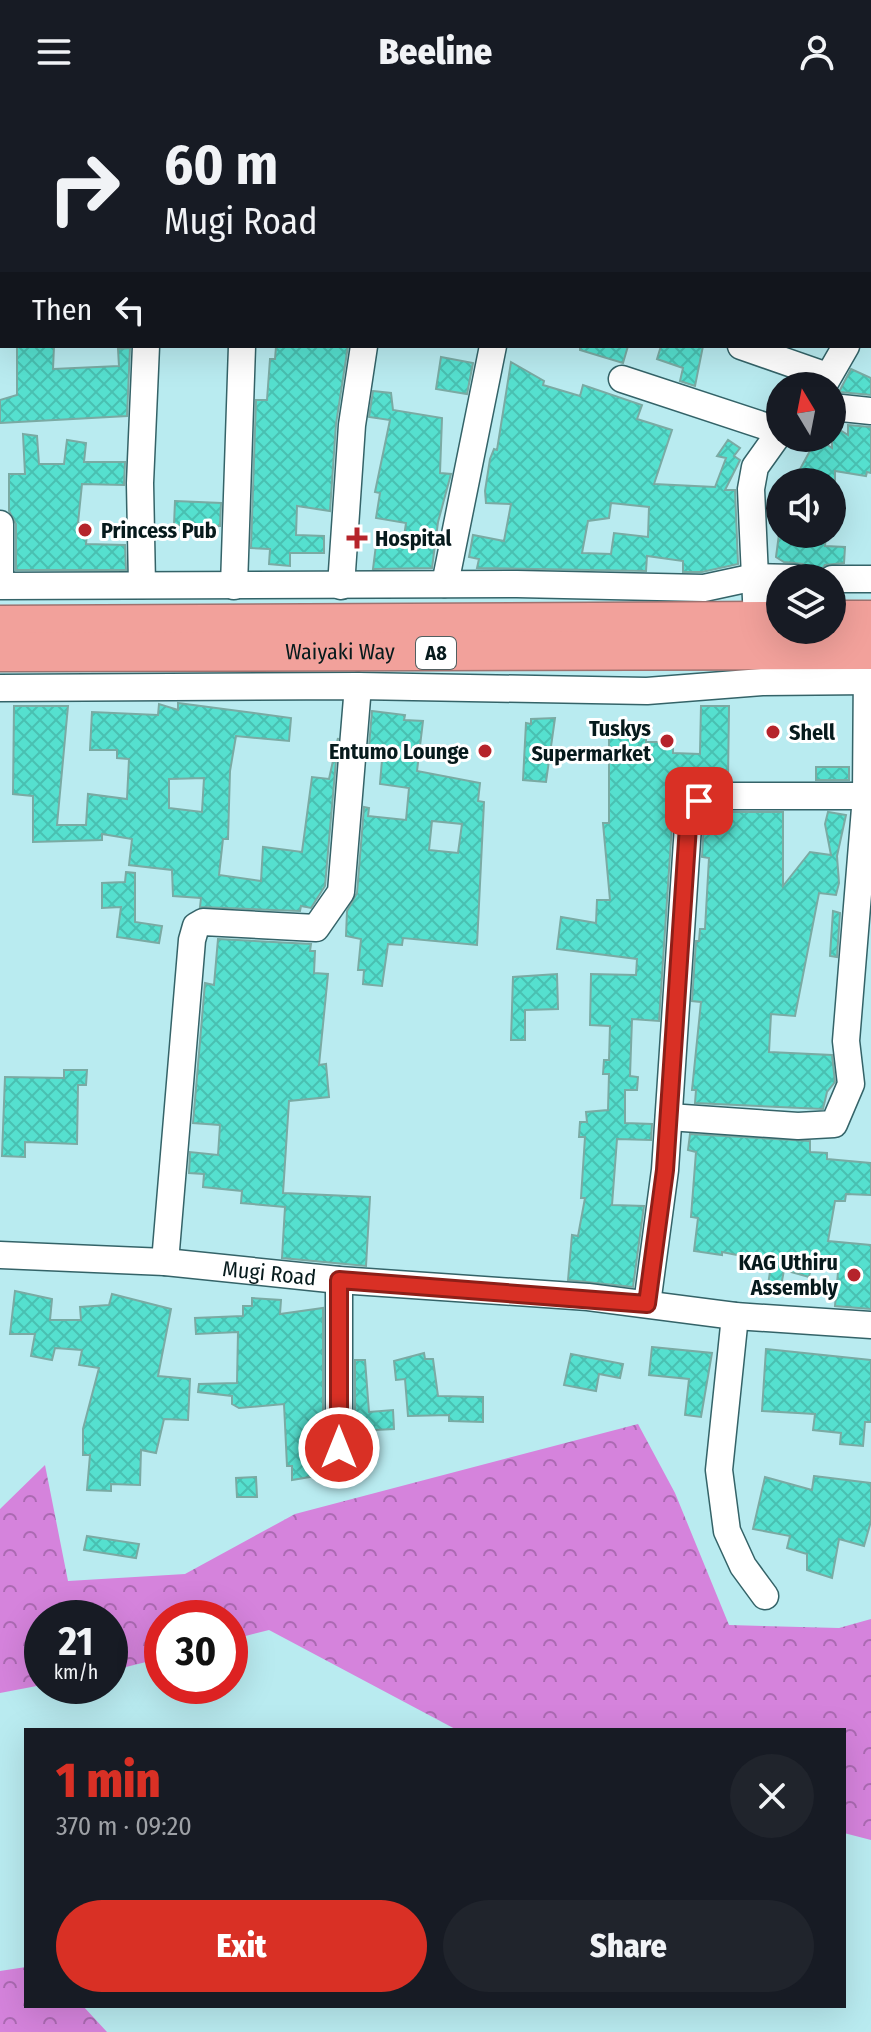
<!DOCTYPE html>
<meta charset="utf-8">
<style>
:root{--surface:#171b24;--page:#20242c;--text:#f1f3f6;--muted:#9ea1a6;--accent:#d93025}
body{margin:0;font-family:"Fira Sans Condensed",sans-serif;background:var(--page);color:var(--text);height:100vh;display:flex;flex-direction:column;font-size:30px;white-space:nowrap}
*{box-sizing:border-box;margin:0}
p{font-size:26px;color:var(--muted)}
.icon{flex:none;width:44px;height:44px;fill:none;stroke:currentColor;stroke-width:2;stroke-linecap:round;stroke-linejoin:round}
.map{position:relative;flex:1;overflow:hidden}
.drawer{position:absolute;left:24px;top:1624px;width:822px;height:280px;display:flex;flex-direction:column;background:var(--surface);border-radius:0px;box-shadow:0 8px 32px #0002}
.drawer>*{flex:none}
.top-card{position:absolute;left:0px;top:0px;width:872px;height:244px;box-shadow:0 8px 32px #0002;background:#171b24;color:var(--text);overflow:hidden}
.needle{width:52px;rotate:350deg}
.controls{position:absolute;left:766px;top:268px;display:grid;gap:16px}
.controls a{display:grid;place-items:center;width:80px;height:80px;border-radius:50%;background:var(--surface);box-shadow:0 8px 32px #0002;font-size:40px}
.speed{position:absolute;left:24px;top:1496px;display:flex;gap:16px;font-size:40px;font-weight:700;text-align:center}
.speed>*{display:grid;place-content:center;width:104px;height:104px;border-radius:50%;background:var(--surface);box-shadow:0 8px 32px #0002;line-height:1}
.speed small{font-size:20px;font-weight:400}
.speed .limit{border:12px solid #d22;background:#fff;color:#111}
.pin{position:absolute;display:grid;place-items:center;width:68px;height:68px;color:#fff;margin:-34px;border-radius:16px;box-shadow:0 4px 12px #0006}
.me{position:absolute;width:88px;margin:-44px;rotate:0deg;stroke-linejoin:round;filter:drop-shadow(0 0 6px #0008)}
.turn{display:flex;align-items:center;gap:28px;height:168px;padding:0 32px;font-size:36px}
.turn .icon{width:104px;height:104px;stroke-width:2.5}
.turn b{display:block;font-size:56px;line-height:68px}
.then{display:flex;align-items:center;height:76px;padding:0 32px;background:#0003;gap:16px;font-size:30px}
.round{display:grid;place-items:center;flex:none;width:84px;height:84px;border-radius:42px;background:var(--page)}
.overview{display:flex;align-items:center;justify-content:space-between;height:136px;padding:0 32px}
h1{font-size:48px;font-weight:800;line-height:60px;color:var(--accent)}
.primary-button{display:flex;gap:16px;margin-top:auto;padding:16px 32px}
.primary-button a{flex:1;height:92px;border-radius:48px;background:var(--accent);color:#fff;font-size:32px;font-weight:800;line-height:92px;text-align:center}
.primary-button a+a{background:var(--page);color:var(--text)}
header{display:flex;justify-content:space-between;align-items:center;height:104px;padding:0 32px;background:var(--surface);font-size:36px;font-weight:800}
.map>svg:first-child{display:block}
.forest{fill:url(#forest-crowns)}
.building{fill:url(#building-cross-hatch);stroke:#7aaaa3;stroke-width:2;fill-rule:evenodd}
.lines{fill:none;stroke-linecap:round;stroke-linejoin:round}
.minor-casing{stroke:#346368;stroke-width:29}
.highway-casing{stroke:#9f726f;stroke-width:41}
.minor{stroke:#fff;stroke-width:26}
.highway{stroke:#f2a19b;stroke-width:38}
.route-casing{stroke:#8d1f18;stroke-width:20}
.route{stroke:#d93025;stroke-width:14}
.poi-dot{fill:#b5242b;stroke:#fff;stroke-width:3}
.labels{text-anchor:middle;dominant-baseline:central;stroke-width:6;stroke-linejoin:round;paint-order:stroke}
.shield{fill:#fff;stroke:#515f60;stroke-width:2}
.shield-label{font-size:20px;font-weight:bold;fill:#061a1c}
.poi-label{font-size:22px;font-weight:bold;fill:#061a1c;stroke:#fff;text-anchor:start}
.street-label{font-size:22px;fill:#061a1c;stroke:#fff}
</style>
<header><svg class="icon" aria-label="menu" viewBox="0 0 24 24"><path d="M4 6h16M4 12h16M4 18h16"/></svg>Beeline<svg class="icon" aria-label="person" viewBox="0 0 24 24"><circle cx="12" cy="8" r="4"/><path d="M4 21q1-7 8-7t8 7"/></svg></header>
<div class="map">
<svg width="871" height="1928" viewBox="0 0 871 1928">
<defs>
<pattern id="forest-crowns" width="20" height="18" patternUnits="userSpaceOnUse" patternTransform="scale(2)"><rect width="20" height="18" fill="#d583dc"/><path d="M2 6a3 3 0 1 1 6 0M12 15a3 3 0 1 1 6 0" fill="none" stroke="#ab6ab2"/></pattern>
<pattern id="building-cross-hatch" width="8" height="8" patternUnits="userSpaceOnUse" patternTransform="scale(2)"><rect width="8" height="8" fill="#55e0cf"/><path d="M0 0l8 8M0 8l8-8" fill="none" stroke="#49c0b1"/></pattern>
</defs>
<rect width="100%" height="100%" fill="#b9ebf0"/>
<path class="forest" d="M638,1320L675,1389L729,1521L839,1524L871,1515V1736L844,1729V1626H457L269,1526L230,1536V1514H162V1554L110,1567V1514H42V1581L0,1589V1405L45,1361L68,1477L185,1470L295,1410Z
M26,1863V1902H83L107,1928H0V1867Z"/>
<path class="building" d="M17,242H54L53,265L119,262L118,245L130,244L127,312L0,319V296L17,291Z
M293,242H348L336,320L330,407L297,402L296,431L324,432V449H290V462L269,460L270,445L251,444L256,296H267L270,255H275L276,243Z
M580,242H628L623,259L580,246Z
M661,242H703L695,282L680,277L683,264L657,255Z
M441,253L473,259L467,290L436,285Z
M511,258L544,277L543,281L580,292L583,281L642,301L637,315L672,326L654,380L715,383L726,354L717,352L728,336L740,344L734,352L740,356L725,386H735L738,460L702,468H683V457L647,452L646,467L477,464L479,455L469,453L473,431L504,437L511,400L486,399L485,387L490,355L494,345L497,346ZM611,399L649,403L648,433L614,429L611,450L582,449L588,417L609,414Z
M851,265L871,274V291L839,288Z
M373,287L391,289L393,306L442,314L440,369L451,370L438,418L432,464L373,465L377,433H404L406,419L376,414L380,389L375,388L390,316L369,313Z
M832,321L848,331V321L871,323V369L867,368L866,372L835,367V378H793L817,334L832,344Z
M23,330L37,332L39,360H64L67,336L86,339L84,358H125L124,381L82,380L78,419L88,420L86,440L125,441L126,466H16V420L9,407V370H25Z
M175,397L221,399L220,422L174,421Z
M779,430L826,433L825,442L845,443L844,459L825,461L816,473H811L803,460L784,458L776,453Z
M178,599L291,614L289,637L236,632L230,667L228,735H223L219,771L261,777L263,743L302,748L312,673L329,675L338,634L325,782L311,804L301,802L300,807L200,803L201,794L173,792L172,766L129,761L132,735L102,730V736L33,738V692L13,690L14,602H68L57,721H86L88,690L127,695L129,655L117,654V646H90L92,608L158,611L159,600L178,606ZM204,674L202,708L169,704V675Z
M701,602H729L728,676L680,678L679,694L673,706L659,917L632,915L630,972L638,973L637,986H625V1019L652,1020L651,1036L617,1035L612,1101L644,1102L633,1183L568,1176L572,1131L578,1132L585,1094H581L585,1033H579L580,1018H587L586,1008L608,1006L609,970H603L604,956H609L610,922L590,921L591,870L636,871L637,855L557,845L561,813L596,819L597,796H610L603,719H609V623H646V638H673V649L700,650Z
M372,607L405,611L404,616L423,617L417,667L480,679L478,697L484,698L477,841L403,834L402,841L388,840L382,882L363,880L364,866H358L361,835L346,832L347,807L357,789L364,703L369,704L368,712L406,716L409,684L380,680L382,656L368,654ZM432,717L462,720L458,749L429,746Z
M555,614L546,678L523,676L526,619L531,620V615Z
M816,663H849V676H816Z
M715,708H783V782L810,748L831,751L825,720L828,708L846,711L837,752L839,779L836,791L819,789L795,912L771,910L769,948L832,951L835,978L827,988L823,1005L695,999L696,986H692L701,898L692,897L696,837H699L700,825H705L709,754L702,753L704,716Z
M126,768L135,769V818L162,822L159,839L117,833L121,803L102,804V779L125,778Z
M833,807L840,809L837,853L830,852Z
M218,835L311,840L310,847H315L314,869L328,870L319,961L326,960L329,993L289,997L283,1089L370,1093L366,1162L282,1154L285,1103L241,1099L242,1087L203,1083L204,1070L189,1069L190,1048L218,1051L220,1021L193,1019L205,879L214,881Z
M557,870L558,905L525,906V936H511L513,873Z
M64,966H87L86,981H78L77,1040L25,1038V1053L2,1052L5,973L64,974Z
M690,1030L810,1037V1048L827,1049V1055L871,1059V1091L846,1090L845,1097H835L828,1137L871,1141V1205L835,1202L838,1168L812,1160L809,1173L784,1166L781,1182L768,1181L771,1161L762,1156L722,1148V1151L694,1147L698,1114L691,1113L696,1048L688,1046Z
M15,1187L52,1195L50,1216H81L80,1203L109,1201L112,1190L171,1205L158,1272L190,1275L188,1316L164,1315L156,1349L141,1346L140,1381L111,1380V1387L87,1386L90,1351H83V1325L99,1264L79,1261L82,1246L55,1244L52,1256L31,1252L35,1230H10Z
M252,1194L281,1196L280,1210L323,1204V1344L332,1359L326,1360L328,1370L292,1376V1362H287L284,1300L239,1304L232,1300V1292L198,1288L199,1280L237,1279L238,1228L196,1230L195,1214L243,1212V1202H252Z
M652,1243L712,1249L701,1313L685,1311L689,1275L649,1271Z
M766,1245L871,1256V1318H865L863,1342L840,1340L841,1329L813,1326L815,1310L762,1307Z
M424,1249L425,1255H433L438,1292L483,1293V1318L449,1317V1311L408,1312L405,1275L396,1276L394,1257Z
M571,1250L623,1260L620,1274L599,1270L596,1287L564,1281Z
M355,1256H365L369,1308L393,1306L394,1325L355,1327Z
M814,1372L871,1379V1417L864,1442L839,1435L832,1474L807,1466V1450L787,1444L790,1432L753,1425L765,1373L812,1386Z
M256,1373L257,1393H237L236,1374Z
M87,1432L139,1440L136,1454L84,1446Z"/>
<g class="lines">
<defs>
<g id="minor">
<path d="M149,2V0"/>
<path d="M253,2V0"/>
<path d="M394,2L395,0"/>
<path d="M870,112L871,113"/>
<path d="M870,206L871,205"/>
<path d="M741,242L827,272"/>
<path d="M622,275L780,327"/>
<path d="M823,282L846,242"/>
<path d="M832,303L871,307"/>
<path d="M0,420V471"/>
<path d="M832,475H871"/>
<path d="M445,480L493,242"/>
<path d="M142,481L140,379L146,242"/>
<path d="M0,482L517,480L704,484L755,473L795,474"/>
<path d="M234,482L242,242"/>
<path d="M341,482L352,321L364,242"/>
<path d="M757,517L751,385L755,363L780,328"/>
<path d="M0,584L358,582L647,587L762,578L871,577"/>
<path d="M669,1013L798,1022L834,1020L851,980L846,937L866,692L867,562"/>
<path id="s1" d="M0,1151L165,1158L339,1176L588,1193L735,1212L871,1221"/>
<path d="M165,1158L192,836L196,822L203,818L316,824L341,788L358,582"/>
<path d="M339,1176V1344"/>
<path d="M647,1200L665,1066L689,707L710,692H866"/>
<path d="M735,1212L719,1366L727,1427L743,1462L765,1492"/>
</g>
<g id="highway">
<path d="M832,516H871"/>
<path d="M0,521L780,517"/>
<path id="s2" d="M0,548L871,546"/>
</g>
</defs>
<use href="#minor" class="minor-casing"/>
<use href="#highway" class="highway-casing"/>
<use href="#minor" class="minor"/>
<use href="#highway" class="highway"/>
</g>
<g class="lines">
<defs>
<path id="route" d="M339,1344V1176L647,1200L665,1066L689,707L699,697"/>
</defs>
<use href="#route" class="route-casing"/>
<use href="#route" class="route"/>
</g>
<g class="poi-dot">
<circle cx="85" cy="426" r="8"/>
<path d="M353 422h8v8h8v8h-8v8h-8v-8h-8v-8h8z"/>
<circle cx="773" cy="628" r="8"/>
<circle cx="667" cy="637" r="8"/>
<circle cx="485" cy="647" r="8"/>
<circle cx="854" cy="1171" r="8"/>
</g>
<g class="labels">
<rect class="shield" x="416" y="533" width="40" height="32" rx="6"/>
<g class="shield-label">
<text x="436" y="549">A8</text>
</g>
<g class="poi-label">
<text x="101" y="426">Princess Pub</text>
<text x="375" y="434">Hospital</text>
<text x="651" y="624" text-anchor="end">Tuskys<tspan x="651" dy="25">Supermarket</tspan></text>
<text x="789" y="628">Shell</text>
<text x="469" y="647" text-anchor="end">Entumo Lounge</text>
<text x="838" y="1158" text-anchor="end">KAG Uthiru<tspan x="838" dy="25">Assembly</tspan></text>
</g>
<g class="street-label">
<text stroke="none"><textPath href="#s2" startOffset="340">Waiyaki Way</textPath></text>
<text stroke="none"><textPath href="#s1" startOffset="270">Mugi Road</textPath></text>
</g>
</g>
</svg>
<div class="controls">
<a><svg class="needle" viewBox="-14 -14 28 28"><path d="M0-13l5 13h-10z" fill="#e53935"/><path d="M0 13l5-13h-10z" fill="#9ea1a6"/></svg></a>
<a><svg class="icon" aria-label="sound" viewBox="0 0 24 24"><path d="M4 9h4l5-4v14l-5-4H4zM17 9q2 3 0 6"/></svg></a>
<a><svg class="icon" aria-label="layers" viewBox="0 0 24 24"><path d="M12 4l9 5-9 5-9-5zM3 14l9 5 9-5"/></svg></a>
</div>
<div class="speed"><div>21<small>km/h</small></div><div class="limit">30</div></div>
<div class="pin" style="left:699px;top:697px;background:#d93025"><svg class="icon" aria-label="arrive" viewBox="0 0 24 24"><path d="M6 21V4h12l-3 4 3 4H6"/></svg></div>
<svg class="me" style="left:339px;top:1344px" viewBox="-20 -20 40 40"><circle r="17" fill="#d93025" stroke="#fff" stroke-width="3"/><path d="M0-11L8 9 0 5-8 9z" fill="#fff"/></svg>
<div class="top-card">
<div class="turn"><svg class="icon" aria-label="right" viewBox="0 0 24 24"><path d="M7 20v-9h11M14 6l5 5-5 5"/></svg><div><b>60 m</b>Mugi Road</div></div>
<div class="then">Then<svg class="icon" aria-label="left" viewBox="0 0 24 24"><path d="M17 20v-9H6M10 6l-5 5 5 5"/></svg></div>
</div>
<section class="drawer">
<div class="overview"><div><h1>1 min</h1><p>370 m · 09:20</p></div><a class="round"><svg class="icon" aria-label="close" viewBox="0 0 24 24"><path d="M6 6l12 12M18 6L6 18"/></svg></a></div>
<div class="primary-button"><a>Exit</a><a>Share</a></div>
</section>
</div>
